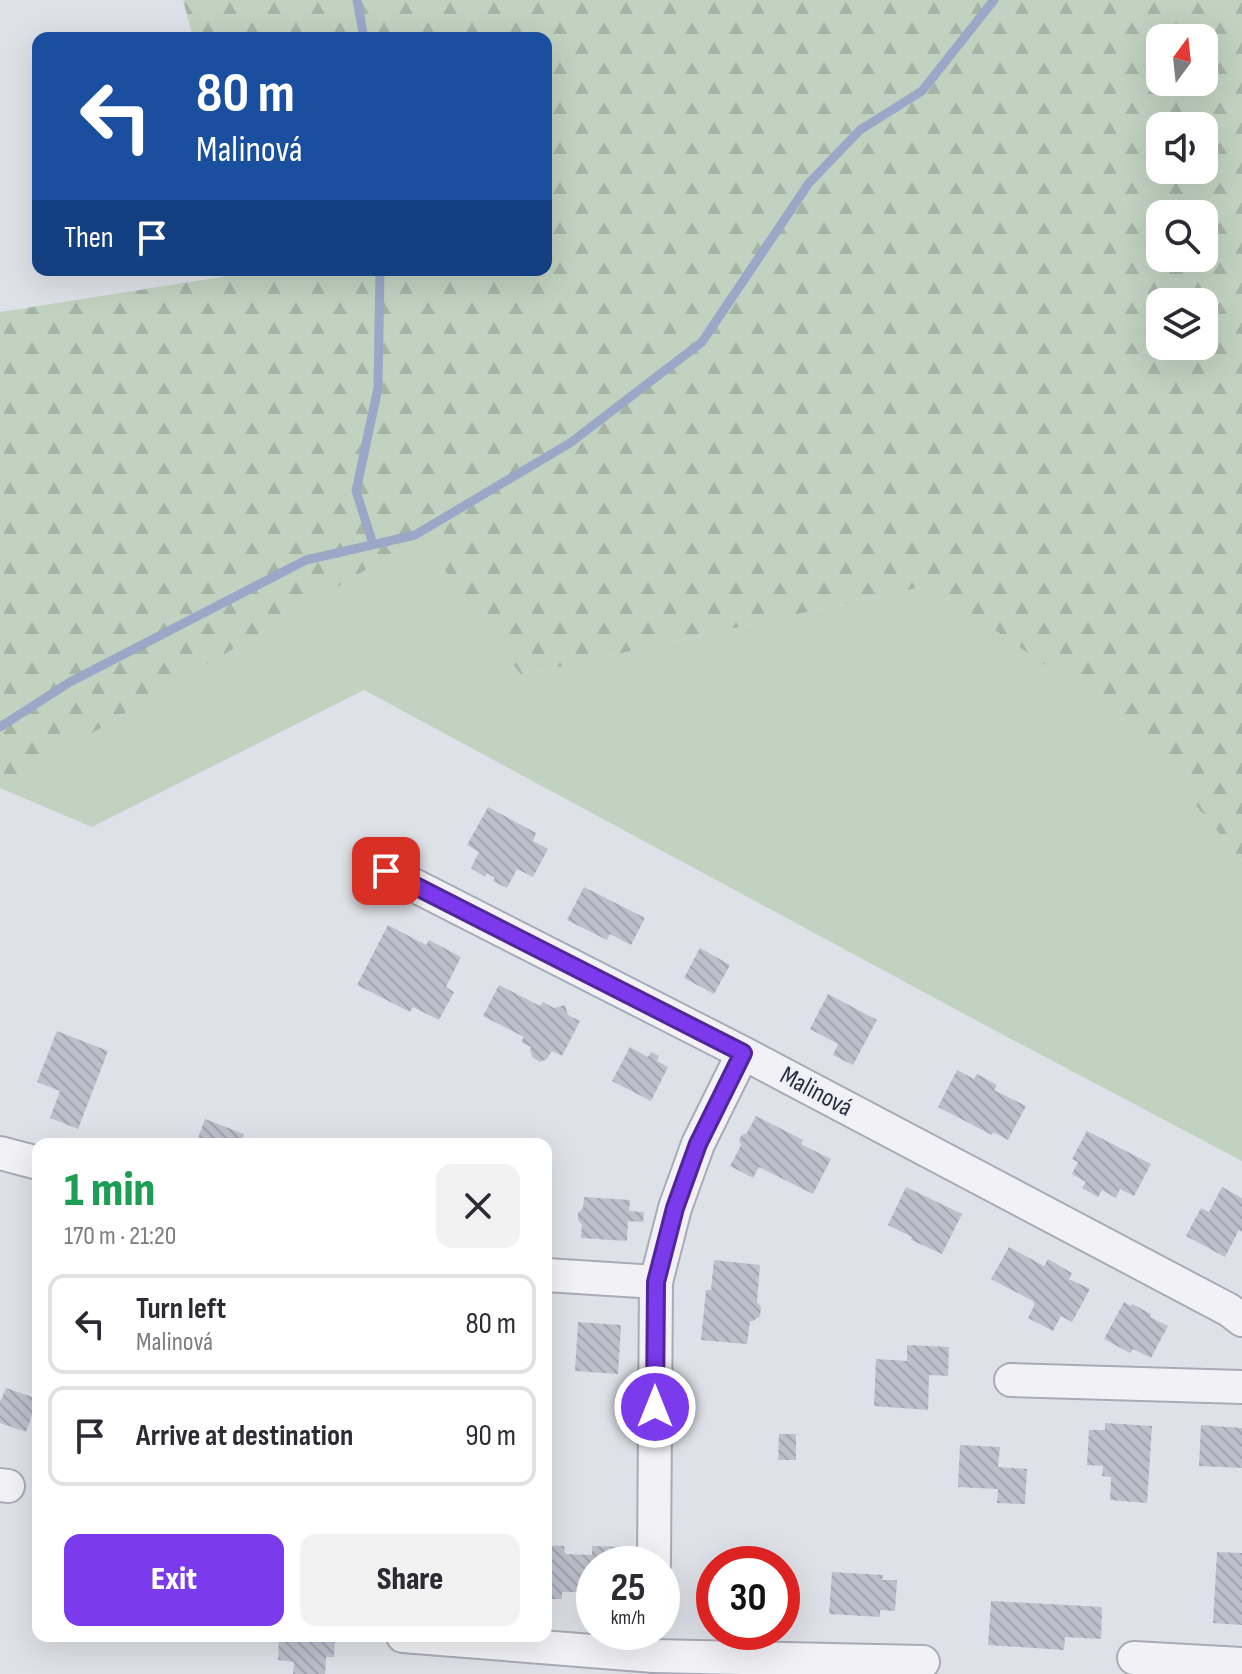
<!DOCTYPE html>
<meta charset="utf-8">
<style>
:root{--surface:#fff;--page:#f2f2f3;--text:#2b2b33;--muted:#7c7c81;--line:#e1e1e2;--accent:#7c3aed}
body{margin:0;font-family:"Sofia Sans Condensed",sans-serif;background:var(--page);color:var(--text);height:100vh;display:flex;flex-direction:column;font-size:30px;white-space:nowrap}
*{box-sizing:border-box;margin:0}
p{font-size:26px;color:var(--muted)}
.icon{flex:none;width:44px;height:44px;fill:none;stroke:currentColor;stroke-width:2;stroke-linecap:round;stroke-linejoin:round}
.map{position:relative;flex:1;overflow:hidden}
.panel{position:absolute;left:32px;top:1138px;width:520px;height:504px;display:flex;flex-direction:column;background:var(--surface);border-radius:16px;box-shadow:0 8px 32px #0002}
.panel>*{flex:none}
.banner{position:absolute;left:32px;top:32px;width:520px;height:244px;border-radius:16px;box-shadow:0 8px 32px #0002;background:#1a4fa0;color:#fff;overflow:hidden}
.needle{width:52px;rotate:15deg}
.fabs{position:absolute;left:1146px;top:24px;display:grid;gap:16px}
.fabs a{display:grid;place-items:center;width:72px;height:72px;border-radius:16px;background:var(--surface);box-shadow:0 8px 32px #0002;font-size:40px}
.speed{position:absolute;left:576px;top:1546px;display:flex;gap:16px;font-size:40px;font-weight:700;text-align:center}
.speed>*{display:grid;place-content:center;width:104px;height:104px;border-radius:50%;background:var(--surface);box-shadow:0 8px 32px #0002;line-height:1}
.speed small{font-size:20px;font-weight:400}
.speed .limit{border:12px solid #d22;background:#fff;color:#111}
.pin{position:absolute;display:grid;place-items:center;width:68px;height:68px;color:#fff;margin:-34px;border-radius:16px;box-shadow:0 4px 12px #0006}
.me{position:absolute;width:88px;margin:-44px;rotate:0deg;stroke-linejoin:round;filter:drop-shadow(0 0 6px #0008)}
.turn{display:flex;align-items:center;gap:28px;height:168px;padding:0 32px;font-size:36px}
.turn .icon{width:104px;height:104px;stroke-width:2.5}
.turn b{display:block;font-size:56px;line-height:68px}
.then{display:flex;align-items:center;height:76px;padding:0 32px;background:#0003;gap:16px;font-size:30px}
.round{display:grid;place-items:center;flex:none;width:84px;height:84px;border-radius:16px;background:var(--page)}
.head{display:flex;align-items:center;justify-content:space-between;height:136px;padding:0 32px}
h1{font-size:48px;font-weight:800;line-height:60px;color:#1e9e55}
.action{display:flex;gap:16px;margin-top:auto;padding:16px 32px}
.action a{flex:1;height:92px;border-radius:16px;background:var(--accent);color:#fff;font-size:32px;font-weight:800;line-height:92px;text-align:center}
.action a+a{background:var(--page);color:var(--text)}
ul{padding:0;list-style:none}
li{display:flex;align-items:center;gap:24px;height:100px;margin:0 16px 12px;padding:0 16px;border:4px solid var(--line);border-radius:16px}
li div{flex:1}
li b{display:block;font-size:30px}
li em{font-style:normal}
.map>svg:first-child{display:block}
.grass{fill:#c1d2c0}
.forest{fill:url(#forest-firs);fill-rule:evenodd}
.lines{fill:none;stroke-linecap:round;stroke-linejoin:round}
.stream{stroke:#9ba7c7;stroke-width:9}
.building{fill:url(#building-back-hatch)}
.minor-casing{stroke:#a8abb5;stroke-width:36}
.minor{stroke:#f2f2f6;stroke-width:32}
.route-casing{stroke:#51269a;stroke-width:20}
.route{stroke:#7c3aed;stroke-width:14}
.labels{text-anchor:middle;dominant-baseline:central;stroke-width:6;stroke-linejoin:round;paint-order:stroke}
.street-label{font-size:26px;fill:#282c3f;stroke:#eff0f6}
</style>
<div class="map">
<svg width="1242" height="1674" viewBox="0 0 1242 1674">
<defs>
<pattern id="forest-firs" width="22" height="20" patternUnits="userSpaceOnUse" patternTransform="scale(2)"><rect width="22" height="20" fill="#c1d2c0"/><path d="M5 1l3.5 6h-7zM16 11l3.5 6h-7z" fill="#a6b4a6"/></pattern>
<pattern id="building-back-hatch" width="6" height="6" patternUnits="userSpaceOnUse" patternTransform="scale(2)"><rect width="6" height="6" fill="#bdbfcb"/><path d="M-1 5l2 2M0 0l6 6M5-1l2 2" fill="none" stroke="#a2a4af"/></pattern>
</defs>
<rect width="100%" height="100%" fill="#dfe1e8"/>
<path class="grass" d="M426,534L447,574L521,675L930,585L1127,722L1242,861V1161L994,1030L364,690L92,827L0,788Z"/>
<path class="forest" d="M183,0H1242V861L1127,722L930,585L521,675L447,574L426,534L0,788V312L253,272V270H546V38H193ZM1160,38H1204V82H1160ZM1160,126H1204V170H1160ZM1160,214H1204V258H1160ZM1160,302H1204V346H1160Z"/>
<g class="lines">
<path class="stream" d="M357,0L364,38
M373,544L356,491L378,388L380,270
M0,727L70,682L306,560L415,535L570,443L702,342L809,183L860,130L922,91L994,0"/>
</g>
<path class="building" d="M488,807L536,833L533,841L548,849L533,877L517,869L507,888L493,881L495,878L487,873L485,877L471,868L479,852L467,845Z
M584,887L645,918L631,945L610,934L607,940L567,920Z
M388,925L426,945L429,940L461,957L446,987L454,992L439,1020L413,1007L410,1012L357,985Z
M700,948L730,965L714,994L684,978Z
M499,985L540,1006L543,1002L554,1008L565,1005L568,1015L580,1021L562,1056L552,1051L547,1059L540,1062L533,1058L530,1050L531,1047L521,1042L524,1037L483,1016Z
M828,994L877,1020L853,1065L833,1055L838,1044L810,1029Z
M57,1031L108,1051L78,1129L50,1118L60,1091L37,1082Z
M630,1047L648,1057L651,1052L659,1056L657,1061L668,1067L651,1101L612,1081Z
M957,1070L974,1079L977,1074L997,1085L994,1090L1026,1106L1008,1140L993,1132L992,1135L938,1107Z
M756,1116L803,1140L801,1144L831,1159L813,1194L759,1167L753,1178L730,1166L741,1145L739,1140L742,1135L747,1133Z
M205,1119L244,1134L241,1144H196Z
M1087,1131L1151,1164L1134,1196L1120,1189L1116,1198L1102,1190L1098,1197L1082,1188L1086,1182L1072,1174L1078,1162L1072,1159Z
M906,1187L962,1214L942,1254L911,1240L912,1237L888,1225Z
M1222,1187L1242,1198V1232L1239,1230L1225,1257L1186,1236L1201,1208L1209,1212Z
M584,1197L630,1200L629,1211L644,1212L643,1222L628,1221L627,1241L581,1238L582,1225L578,1220V1213L583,1208Z
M1009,1247L1044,1266L1048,1259L1072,1273L1069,1279L1090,1289L1072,1322L1061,1316L1053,1331L1028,1318L1034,1306L1033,1301L991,1279Z
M714,1260L760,1265L757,1302L761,1307L760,1316L753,1321H750L747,1344L701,1340L706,1290H711Z
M1124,1302L1131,1306L1132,1304L1151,1314L1150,1317L1168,1326L1151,1358L1133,1349L1130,1353L1104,1339Z
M578,1322L621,1325L618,1374L575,1371Z
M907,1345L949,1347L948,1376L929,1375L928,1410L874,1406L876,1359L907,1361Z
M6,1388L38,1399L26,1432L0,1423V1400H1Z
M1105,1423L1152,1426L1147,1503L1110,1500L1111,1477L1102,1476L1103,1466L1087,1465L1089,1430H1105Z
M1201,1425L1242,1428V1468L1199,1466Z
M779,1434H796V1460H778Z
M960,1445L1000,1447L998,1467L1027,1469L1025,1504L997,1503L998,1489L958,1487Z
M546,1545L564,1546L565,1554L592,1555V1546L623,1547V1564H594V1600H591V1592H562V1599H546Z
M1217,1552L1242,1553V1625L1213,1623Z
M832,1572L883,1575L882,1580H897L895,1611L880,1610V1617L829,1614Z
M782,1573L793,1574L791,1606L782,1605Z
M991,1601L1102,1607L1101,1639L1065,1637L1064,1650L988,1645Z
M279,1636H335L334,1657H326L325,1674H293L294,1662L278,1660Z"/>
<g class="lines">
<defs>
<path id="minor" d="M386,871L743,1053L1229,1310L1242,1320
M0,1153L38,1163
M546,1275L656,1282L654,1564
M656,1282L675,1208L698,1144L743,1053
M1011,1380L1242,1387
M0,1485L8,1486
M403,1636L654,1656L923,1662
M1134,1658L1242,1664"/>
</defs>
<use href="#minor" class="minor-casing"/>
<use href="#minor" class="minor"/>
</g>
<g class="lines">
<defs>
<path id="route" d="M386,871L743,1053L698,1144L675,1208L656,1282L655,1407"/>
</defs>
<use href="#route" class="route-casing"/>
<use href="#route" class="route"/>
</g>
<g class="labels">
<g class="street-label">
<text transform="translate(816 1092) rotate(28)">Malinová</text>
</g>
</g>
</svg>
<div class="fabs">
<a><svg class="needle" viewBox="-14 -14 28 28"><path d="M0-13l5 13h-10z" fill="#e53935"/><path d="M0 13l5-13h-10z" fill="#7c7c81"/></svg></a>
<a><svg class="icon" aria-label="sound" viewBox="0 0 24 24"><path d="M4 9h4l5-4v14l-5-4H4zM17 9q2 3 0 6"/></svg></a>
<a><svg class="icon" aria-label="search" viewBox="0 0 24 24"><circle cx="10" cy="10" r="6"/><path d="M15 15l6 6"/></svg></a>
<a><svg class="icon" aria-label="layers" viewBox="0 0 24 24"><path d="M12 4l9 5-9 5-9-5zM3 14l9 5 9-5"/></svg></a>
</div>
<div class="speed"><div>25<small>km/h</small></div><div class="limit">30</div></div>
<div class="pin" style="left:386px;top:871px;background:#d93025"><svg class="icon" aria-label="arrive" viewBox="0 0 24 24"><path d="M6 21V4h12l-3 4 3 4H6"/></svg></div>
<svg class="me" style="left:655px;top:1407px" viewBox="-20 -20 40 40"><circle r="17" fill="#7c3aed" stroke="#fff" stroke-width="3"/><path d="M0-11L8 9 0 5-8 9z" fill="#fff"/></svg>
<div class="banner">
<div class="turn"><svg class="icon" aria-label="left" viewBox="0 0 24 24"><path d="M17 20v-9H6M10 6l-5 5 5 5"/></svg><div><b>80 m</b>Malinová</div></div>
<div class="then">Then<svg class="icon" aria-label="arrive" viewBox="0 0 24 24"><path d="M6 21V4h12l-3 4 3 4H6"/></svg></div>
</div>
<section class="panel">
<div class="head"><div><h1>1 min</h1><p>170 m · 21:20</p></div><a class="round"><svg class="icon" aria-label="close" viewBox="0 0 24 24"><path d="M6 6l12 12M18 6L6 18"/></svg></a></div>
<ul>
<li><svg class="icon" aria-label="left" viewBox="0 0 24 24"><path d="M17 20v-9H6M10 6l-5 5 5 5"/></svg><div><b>Turn left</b><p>Malinová</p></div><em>80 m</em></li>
<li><svg class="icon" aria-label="arrive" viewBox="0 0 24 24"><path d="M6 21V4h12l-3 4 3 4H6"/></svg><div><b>Arrive at destination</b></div><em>90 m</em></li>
</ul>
<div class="action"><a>Exit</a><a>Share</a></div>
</section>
</div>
